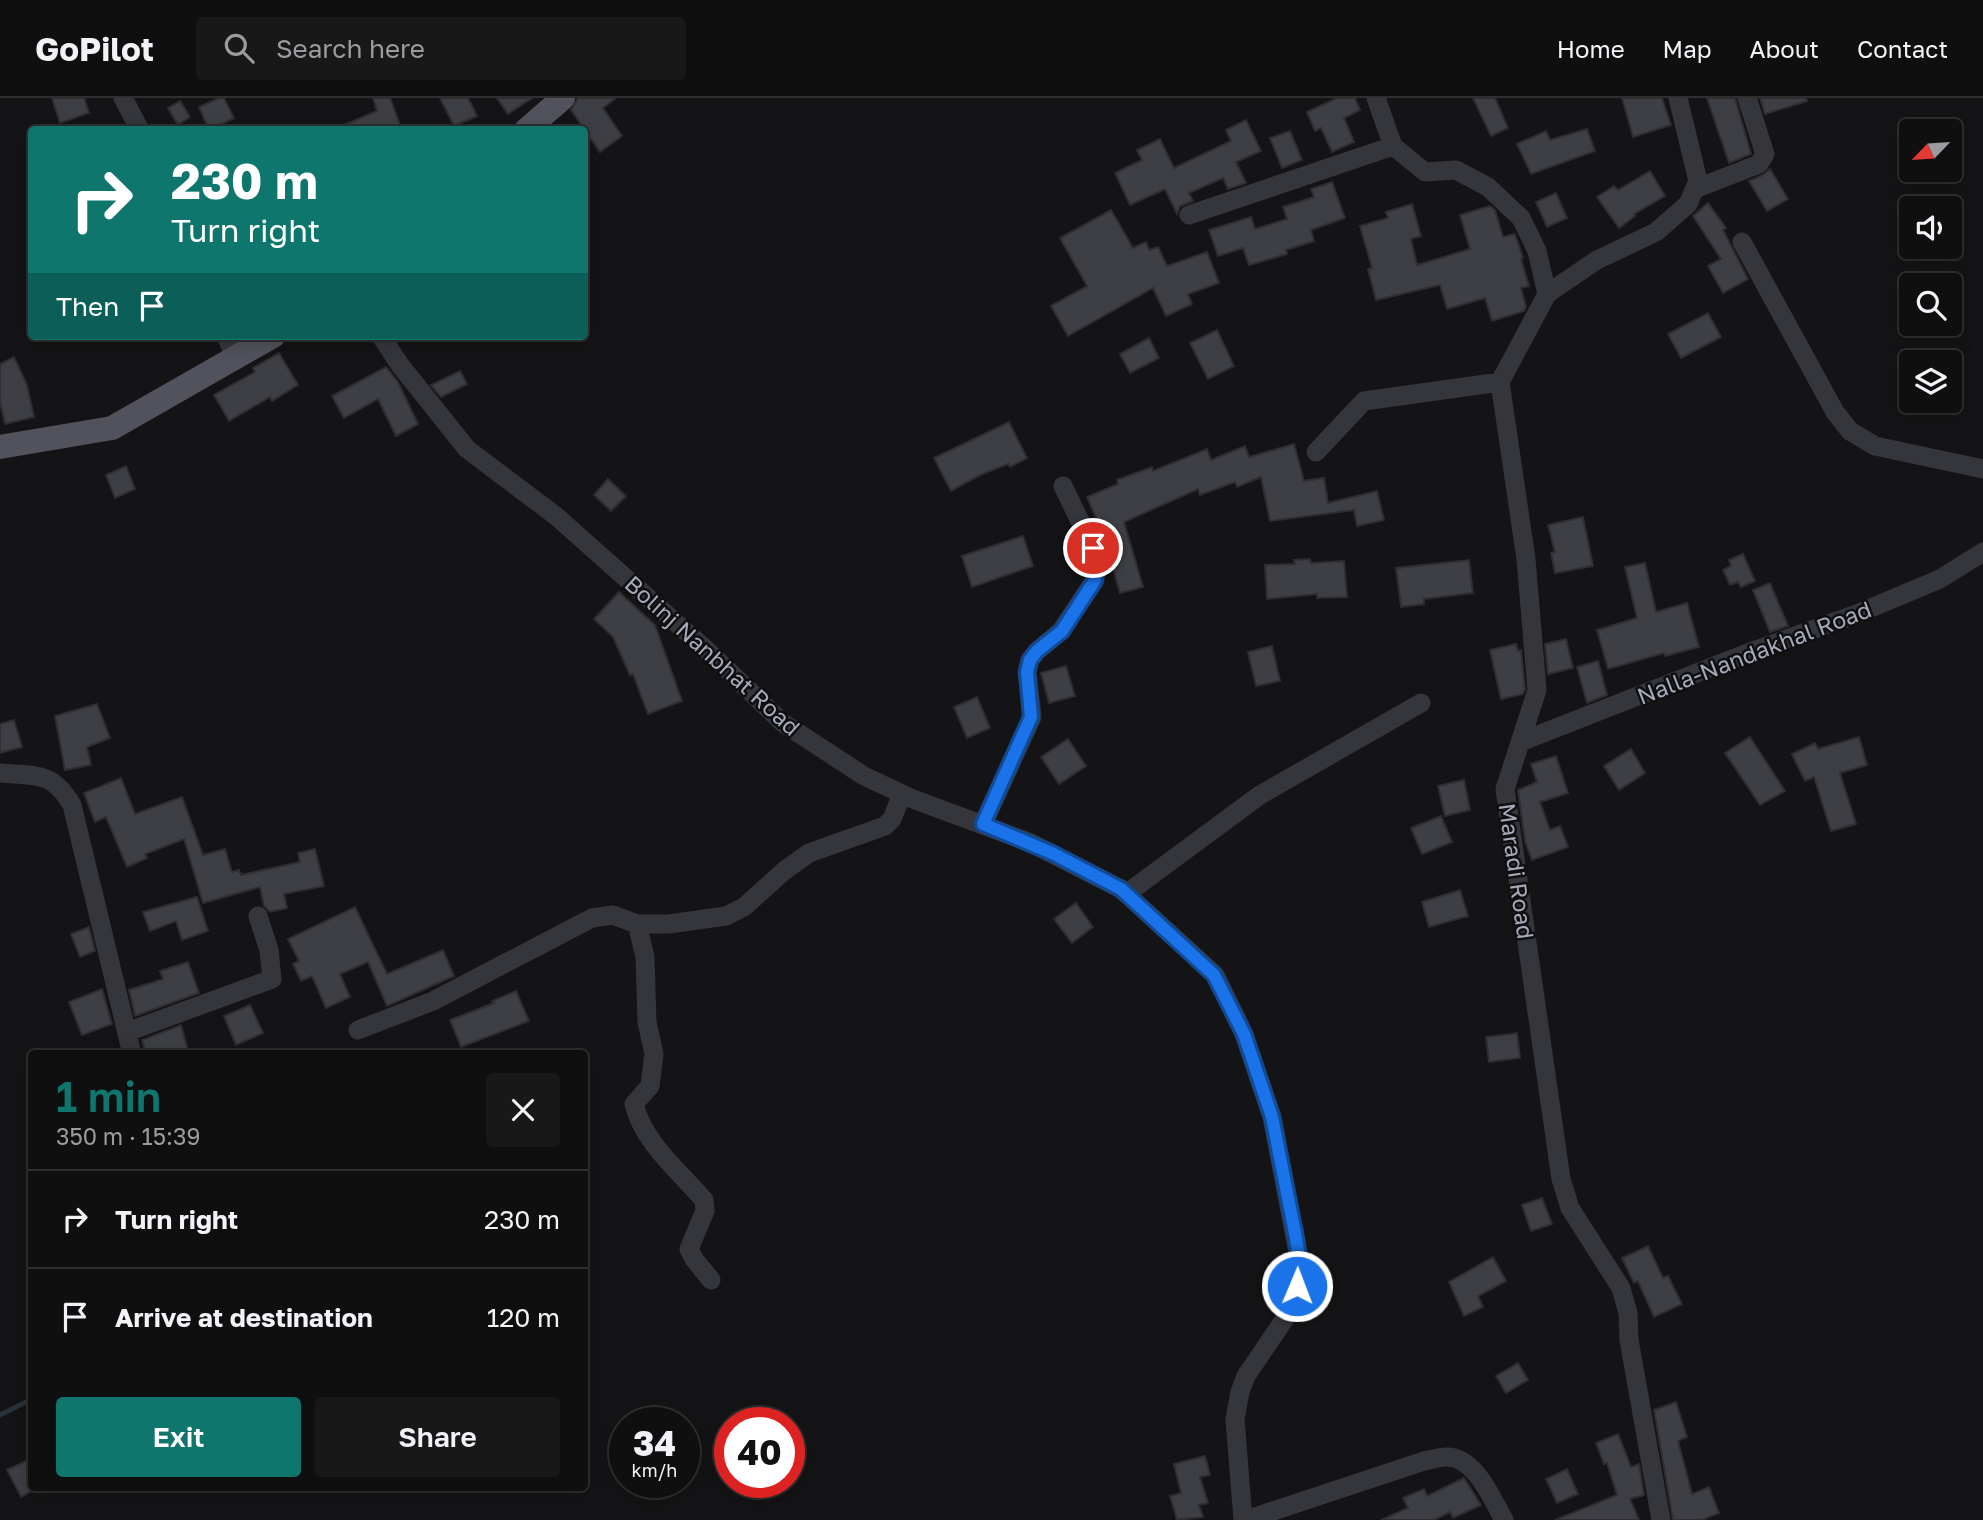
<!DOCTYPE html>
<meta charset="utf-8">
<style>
:root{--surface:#0f0f10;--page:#181819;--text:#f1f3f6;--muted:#9b9c9f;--line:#2f2f30;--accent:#0f766e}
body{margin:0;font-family:"Golos Text",sans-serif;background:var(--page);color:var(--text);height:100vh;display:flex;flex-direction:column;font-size:26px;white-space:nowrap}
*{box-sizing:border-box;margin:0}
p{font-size:23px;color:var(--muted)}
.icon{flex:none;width:38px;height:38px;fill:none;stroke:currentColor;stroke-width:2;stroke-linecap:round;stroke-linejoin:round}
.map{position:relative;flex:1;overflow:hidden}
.side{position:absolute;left:28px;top:952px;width:560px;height:441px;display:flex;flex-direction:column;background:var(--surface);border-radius:7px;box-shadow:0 4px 18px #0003,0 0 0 2px var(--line)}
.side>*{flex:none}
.top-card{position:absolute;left:28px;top:28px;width:560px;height:214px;border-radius:7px;box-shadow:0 4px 18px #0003,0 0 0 2px var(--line);background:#0f766e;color:#fff;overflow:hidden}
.needle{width:46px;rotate:245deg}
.tools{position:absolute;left:1899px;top:21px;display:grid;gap:14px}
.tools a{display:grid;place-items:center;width:63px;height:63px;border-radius:7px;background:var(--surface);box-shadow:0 4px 18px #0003,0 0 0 2px var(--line);font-size:35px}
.speed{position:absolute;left:609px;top:1309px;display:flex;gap:14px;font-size:35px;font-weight:700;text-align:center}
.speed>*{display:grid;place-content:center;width:91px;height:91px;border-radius:50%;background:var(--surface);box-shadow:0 4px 18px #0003,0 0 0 2px var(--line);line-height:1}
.speed small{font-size:18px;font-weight:400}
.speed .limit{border:10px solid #d22;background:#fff;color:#111}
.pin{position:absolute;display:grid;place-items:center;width:60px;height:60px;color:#fff;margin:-30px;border:4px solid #fff;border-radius:50%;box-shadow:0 2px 7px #0007}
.me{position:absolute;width:77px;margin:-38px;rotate:1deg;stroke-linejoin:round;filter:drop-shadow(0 0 5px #0008)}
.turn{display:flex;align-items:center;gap:24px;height:147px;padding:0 28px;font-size:32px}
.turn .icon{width:91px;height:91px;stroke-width:2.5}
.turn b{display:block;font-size:49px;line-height:60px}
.then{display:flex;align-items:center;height:66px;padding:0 28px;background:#0003;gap:14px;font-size:26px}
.round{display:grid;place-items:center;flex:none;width:74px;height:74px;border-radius:7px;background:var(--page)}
.overview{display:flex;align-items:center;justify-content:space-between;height:119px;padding:0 28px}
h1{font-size:42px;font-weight:600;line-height:52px;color:var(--accent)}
.cta{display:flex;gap:14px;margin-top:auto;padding:14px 28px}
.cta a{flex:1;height:80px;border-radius:7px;background:var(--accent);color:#fff;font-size:28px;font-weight:600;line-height:80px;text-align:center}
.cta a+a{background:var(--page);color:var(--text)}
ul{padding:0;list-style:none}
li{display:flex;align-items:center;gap:21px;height:98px;padding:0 28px;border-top:2px solid var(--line)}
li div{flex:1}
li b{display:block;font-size:26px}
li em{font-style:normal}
header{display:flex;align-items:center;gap:42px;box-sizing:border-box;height:98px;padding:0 35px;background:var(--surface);border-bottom:2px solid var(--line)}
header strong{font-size:33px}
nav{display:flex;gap:38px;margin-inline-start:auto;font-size:24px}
.search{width:490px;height:63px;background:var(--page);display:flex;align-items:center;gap:18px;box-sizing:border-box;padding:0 24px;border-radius:7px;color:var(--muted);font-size:26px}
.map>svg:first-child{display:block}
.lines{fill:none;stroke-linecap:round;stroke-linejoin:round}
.stream{stroke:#29323b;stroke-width:5}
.building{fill:#3e3f44;stroke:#2e2e32;stroke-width:2}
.minor{stroke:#35363c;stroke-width:19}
.major{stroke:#51525b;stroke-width:24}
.route-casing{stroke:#114b97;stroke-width:18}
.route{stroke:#1a73e8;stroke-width:12}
.labels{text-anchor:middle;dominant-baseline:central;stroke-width:5;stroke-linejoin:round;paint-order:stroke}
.street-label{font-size:23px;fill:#a5aab8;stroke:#0f0f11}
</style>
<header>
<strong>GoPilot</strong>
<div class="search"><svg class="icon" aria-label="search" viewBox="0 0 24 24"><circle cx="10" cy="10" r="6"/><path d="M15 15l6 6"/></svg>Search here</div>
<nav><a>Home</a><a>Map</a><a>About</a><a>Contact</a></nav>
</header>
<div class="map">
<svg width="1983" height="1422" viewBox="0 0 1983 1422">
<rect width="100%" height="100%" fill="#141416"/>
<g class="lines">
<path class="stream" d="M0,1317L32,1301"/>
</g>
<path class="building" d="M52,0H84L89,15L60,25Z
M219,0H224L234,20L209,32L199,9Z
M373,0H390L402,32H332L377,13Z
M440,0H468L477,18L454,28Z
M497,0H532L508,16Z
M578,0H616L603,10L622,38L600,54L571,12Z
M1337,0H1355L1360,12L1344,20L1354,44L1332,54L1321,30L1315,33L1307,14Z
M1473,0H1495L1508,30L1491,38Z
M1622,0H1662L1671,27L1633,39Z
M1707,0H1735L1751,56L1729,65Z
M1760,0H1806L1807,3L1765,16Z
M180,3L190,19L178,27L168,10Z
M1246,22L1261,53L1236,64L1246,85L1228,91L1223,80L1189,95L1193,103L1180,108L1177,116L1165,91L1130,107L1115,75L1142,62L1137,52L1160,41L1174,70L1231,43L1226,32Z
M1587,31L1595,53L1531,76L1517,46L1546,33L1550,42Z
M1290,33L1302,62L1282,70L1270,40Z
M1770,71L1788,101L1767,113L1749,83L1763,77Z
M1650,73L1665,98L1634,116L1635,118L1619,130L1597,99L1614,88L1618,92Z
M1332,84L1345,120L1311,132L1314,143L1286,152L1287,156L1249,167L1243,150L1218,158L1209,132L1251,119L1255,131L1287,121L1283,109L1314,99L1311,91Z
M1556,95L1567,120L1547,129L1536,104Z
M1708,105L1726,130L1723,132L1748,181L1723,195L1708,168L1721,161L1693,118Z
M1412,106L1421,138L1411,141L1417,167L1470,151L1460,117L1490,108L1495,112L1503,139L1515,136L1523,160L1521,161L1529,188L1521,190L1526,209L1524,213L1492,223L1485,200L1447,211L1440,187L1376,202L1368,171L1372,170L1360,128L1388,120L1386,114Z
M1111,112L1133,150L1146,144L1149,152L1158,149L1167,168L1207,154L1219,185L1188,196L1192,206L1166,218L1153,190L1068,238L1051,208L1087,188L1060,140Z
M1708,215L1721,239L1681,260L1668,236Z
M1217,232L1234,268L1208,281L1190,245Z
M1149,240L1159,260L1130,275L1120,256Z
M279,255L298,287L272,303L270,299L229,323L214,297L255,274L253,270Z
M14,259L27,287L34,319L5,326L0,304V266Z
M386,269L398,284L418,326L396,338L378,301L344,320L332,298Z
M460,273L467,286L441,299L431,287Z
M1009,324L1027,360L1010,369L1008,366L980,377L951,393L934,360Z
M1294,346L1304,383L1324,380L1328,405L1377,393L1384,422L1357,428L1354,412L1270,423L1261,379L1237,389L1235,384L1200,397L1198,391L1124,424L1143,489L1120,495L1108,453L1110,452L1087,399L1118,386L1117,382L1152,369L1153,373L1207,351L1211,362L1245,348L1249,359Z
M126,368L135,391L115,400L106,377Z
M608,381L626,398L611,413L594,397Z
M1583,419L1593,468L1555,475L1551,455L1555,454L1548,427Z
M1023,438L1033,468L972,489L962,458Z
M1743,456L1755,483L1741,489L1738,484L1730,487L1723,472L1731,468L1729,462Z
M1310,461L1311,465L1344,463L1347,499L1317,500V496L1267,501L1265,467L1295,466L1294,462Z
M1469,462L1473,495L1424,501V506L1401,509L1396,470Z
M1645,465L1656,514L1687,505L1699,549L1665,558L1664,555L1608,571L1597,532L1637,520L1625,469Z
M1770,485L1788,528L1770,534L1753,492Z
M619,494L655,527L682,603L648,616L633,576L630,577L613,539L594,521Z
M1566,541L1573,570L1548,576L1545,546Z
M1516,546L1518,553L1521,552L1525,591L1523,596L1501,601L1490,552Z
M1272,548L1280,583L1256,588L1248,554Z
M1598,563L1607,597L1587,605L1577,569Z
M1066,568L1075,598L1049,605L1041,575Z
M977,599L990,630L967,640L954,609Z
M97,606L110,640L87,649L91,667L65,672L55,618Z
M14,622L22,649L0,655V626Z
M1750,639L1785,693L1760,707L1725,655Z
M1859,639L1867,667L1840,675L1856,726L1831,733L1814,679L1805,683L1792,656L1815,645L1818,651Z
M1068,641L1086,668L1059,686L1041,659Z
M1631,651L1645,675L1619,692L1604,668Z
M1556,658L1568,695L1540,704L1550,732L1560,728L1568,749L1532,762L1525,743L1518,692L1537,684L1531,666Z
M121,680L135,716L182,699L203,757L225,751L232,774L239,772L241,777L300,764L298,755L315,751L324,788L284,796L287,810L270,814L264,808L260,789L203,805L184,741L145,756L147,760L127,769L106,719L95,724L84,695Z
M1464,682L1470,712L1445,718L1438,688Z
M1441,718L1452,744L1422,756L1411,730Z
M1460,792L1468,818L1429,829L1422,804Z
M197,799L208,833L182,842L176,823L150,833L143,814Z
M1076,805L1093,829L1072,845L1054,821Z
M355,809L387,876L443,852L454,878L387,908L368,864L340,876L350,899L326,910L312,878L301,883L293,866L299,863L288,841Z
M89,829L95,853L80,859L71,836Z
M188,864L199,895L135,918L129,892L163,881L160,873Z
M102,891L112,926L82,937L69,904Z
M516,893L529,923L461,949L450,922L494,905L492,903Z
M250,907L263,935L236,947L224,918Z
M181,927L189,956H146L142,942Z
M1517,935L1520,960L1489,964L1486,939Z
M1542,1100L1552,1126L1531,1133L1522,1107Z
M1648,1148L1663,1180L1668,1178L1682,1206L1654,1219L1638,1183L1634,1185L1622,1160Z
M1493,1159L1506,1183L1478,1198L1483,1209L1464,1218L1449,1184Z
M1518,1265L1528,1282L1506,1295L1496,1278Z
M1676,1304L1687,1339L1678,1343L1692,1396L1709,1389L1719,1415L1702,1422H1673L1654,1312Z
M1618,1336L1631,1369L1639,1366L1644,1397L1630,1401L1639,1422H1555L1617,1397L1607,1365L1604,1366L1596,1345Z
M1205,1358L1210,1377L1200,1379L1208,1405L1199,1407L1203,1419L1177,1422L1170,1398L1181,1395L1174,1366Z
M32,1360V1393L21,1399L7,1372Z
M1567,1371L1578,1396L1557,1405L1546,1381Z
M1464,1380L1481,1407L1453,1420L1450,1414L1434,1422H1381L1408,1410L1403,1400L1424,1391L1427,1398Z"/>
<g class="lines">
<path class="minor" d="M123,0L140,32
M1376,0L1393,48L1425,74L1456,72L1488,89L1521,120L1537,153L1547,196L1500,284L1526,461L1537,592L1505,691L1561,1081L1570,1110L1621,1190L1628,1215L1629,1242L1661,1422
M1695,91L1759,66L1765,56L1747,0
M1189,117L1393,48
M1742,144L1835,314L1850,333L1875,348L1983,371
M1547,196L1597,162L1656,134L1688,106L1698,83L1678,0
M226,238L235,259
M381,238L400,267L467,351L556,418L710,555L783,625L864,678L913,701L1031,745L1121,791L1215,877L1244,936L1272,1019L1299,1160L1297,1188L1288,1216L1246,1278L1240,1294L1235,1321L1243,1422
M1316,354L1364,303L1500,284
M1520,644L1745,556L1854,517L1940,481L1983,454
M0,675C36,678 52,673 72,707L132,956
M983,726L1032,619L1027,574L1030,562L1037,553L1061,533L1095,482L1097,465L1093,450L1063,388
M1126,796L1260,697L1421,605
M637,826L645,859L647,924L654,956L650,988L634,1006C643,1044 679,1073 704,1102L705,1113L689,1151L694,1161L711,1182
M358,932L433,903L592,820L613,817L637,826H669L726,818L744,809L784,773L809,755L885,728L892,721L902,696
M127,934L272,881L269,852L258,818
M1246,1422L1424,1363C1431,1362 1439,1359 1446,1359C1475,1358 1492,1401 1504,1422"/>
<path class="major" d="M526,32L563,0
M0,349L112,330L273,238"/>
</g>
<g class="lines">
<defs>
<path id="route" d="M1093,450L1097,466L1095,482L1062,533L1037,553L1030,562L1027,574L1031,619L983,726L1052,755L1121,791L1214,877L1244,936L1272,1019L1296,1140L1299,1160L1297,1188"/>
</defs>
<use href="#route" class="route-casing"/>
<use href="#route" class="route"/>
</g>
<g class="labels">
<g class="street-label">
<text transform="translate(1754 554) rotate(-21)">Nalla-Nandakhal Road</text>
<text transform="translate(713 557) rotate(42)">Bolinj Nanbhat Road</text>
<text transform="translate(1517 773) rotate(82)">Maradi Road</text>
</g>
</g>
</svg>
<div class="tools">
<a><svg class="needle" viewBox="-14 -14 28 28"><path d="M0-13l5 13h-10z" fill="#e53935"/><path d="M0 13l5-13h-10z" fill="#9b9c9f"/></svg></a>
<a><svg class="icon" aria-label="sound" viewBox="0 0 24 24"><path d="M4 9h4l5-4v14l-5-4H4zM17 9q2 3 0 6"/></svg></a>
<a><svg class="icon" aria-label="search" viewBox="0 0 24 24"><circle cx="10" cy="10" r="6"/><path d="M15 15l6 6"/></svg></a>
<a><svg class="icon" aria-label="layers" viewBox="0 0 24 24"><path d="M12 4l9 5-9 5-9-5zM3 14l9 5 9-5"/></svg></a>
</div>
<div class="speed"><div>34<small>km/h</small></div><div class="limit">40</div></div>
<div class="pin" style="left:1093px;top:450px;background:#d93025"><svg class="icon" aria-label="arrive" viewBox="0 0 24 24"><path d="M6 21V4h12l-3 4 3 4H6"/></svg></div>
<svg class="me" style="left:1297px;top:1188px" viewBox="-20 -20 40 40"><circle r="17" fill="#1a73e8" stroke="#fff" stroke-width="3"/><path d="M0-11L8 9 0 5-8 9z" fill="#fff"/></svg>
<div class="top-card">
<div class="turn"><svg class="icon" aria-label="right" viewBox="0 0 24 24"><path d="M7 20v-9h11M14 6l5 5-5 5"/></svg><div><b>230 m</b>Turn right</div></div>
<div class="then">Then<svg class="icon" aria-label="arrive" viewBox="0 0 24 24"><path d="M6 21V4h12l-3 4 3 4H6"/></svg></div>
</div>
<section class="side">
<div class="overview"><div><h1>1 min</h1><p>350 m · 15:39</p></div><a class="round"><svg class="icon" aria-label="close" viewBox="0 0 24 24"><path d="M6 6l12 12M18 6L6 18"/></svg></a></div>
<ul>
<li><svg class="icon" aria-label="right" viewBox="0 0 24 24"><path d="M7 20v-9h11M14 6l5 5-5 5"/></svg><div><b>Turn right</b></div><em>230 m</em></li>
<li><svg class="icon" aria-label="arrive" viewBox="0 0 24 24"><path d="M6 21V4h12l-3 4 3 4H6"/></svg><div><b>Arrive at destination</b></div><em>120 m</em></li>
</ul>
<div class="cta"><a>Exit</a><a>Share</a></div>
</section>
</div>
